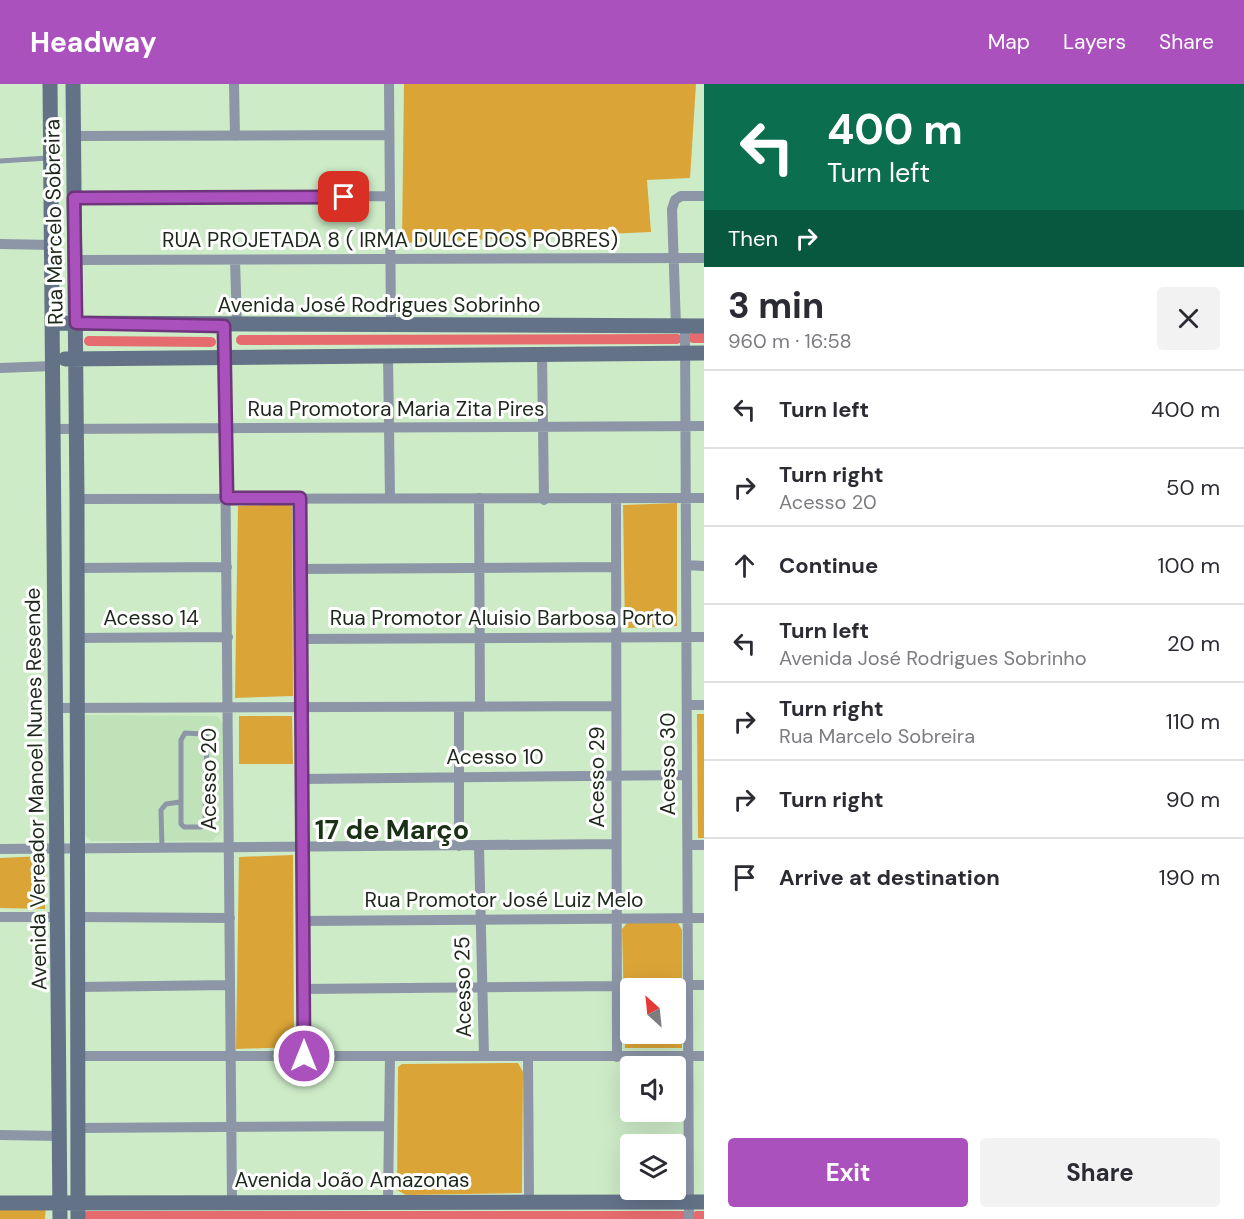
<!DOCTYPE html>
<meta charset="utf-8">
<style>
:root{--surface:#fff;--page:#f2f2f3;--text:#2b2b33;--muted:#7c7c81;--line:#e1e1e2;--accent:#ab51be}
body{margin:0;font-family:"DM Sans",sans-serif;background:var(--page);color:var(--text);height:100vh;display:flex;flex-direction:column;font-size:22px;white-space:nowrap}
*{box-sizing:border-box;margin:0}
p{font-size:20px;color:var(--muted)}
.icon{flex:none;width:33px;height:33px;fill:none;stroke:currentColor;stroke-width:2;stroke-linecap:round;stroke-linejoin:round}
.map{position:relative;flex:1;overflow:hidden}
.side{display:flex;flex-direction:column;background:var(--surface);width:540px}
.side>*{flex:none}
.top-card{background:#0b6e4f;color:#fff;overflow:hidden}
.needle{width:39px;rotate:333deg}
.buttons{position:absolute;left:620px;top:894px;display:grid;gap:12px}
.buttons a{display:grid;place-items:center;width:66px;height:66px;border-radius:6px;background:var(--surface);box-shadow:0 6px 24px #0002;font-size:30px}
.pin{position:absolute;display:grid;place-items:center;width:51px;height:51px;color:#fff;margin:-26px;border-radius:12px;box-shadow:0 3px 9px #0006}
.me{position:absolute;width:66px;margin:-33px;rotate:0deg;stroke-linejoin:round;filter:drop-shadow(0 0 4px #0008)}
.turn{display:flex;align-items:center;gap:21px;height:126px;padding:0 24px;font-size:27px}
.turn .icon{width:78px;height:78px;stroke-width:2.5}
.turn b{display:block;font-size:42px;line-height:51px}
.then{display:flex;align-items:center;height:57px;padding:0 24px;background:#0003;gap:12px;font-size:22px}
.round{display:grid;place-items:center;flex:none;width:63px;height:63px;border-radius:6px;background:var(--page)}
.headline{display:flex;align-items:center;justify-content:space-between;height:102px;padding:0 24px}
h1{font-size:36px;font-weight:700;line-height:45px}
.cta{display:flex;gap:12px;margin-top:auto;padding:12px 24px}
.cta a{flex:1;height:69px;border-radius:6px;background:var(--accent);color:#fff;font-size:24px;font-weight:700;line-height:69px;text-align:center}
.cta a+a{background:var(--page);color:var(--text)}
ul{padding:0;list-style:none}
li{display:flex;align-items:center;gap:18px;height:78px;padding:0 24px;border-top:2px solid var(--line)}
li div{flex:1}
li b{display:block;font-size:22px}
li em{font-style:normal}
header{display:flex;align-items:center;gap:36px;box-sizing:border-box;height:84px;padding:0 30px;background:var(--accent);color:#fff}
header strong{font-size:28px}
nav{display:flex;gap:33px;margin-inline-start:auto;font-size:21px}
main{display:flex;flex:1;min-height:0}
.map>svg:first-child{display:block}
.built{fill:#bfe2b8}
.green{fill:#dba437;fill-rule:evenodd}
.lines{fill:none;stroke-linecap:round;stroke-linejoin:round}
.canal{stroke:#e56b6e;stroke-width:10}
.lane{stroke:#8c96a6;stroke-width:5}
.street{stroke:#8c96a6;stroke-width:10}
.secondary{stroke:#647288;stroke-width:15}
.route-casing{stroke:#6f357c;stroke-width:15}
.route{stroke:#ab51be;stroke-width:10}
.labels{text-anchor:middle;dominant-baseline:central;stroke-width:6;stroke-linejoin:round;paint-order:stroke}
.street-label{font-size:21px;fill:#1d281b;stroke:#fff}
.district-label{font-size:27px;font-weight:bold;fill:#1a3115;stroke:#fff}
</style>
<header>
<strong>Headway</strong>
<nav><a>Map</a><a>Layers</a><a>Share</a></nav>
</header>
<main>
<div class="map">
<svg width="704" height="1135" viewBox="0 0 704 1135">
<rect width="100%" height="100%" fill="#cdebc7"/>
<path class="built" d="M84,631L217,632L223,640L222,747L212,757H91L83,749Z"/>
<path class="green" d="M404,0H696L690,94L647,96L651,148L402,159Z
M677,419V542L625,544L623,421Z
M292,420L293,612L235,614L238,422Z
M697,630H704V754H698Z
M239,632H292L293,680H239Z
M293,771L294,963L236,965L239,773Z
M45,772V825L0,824V774Z
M627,839H678L682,846V964H625L622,845ZM630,904H675V950H630Z
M518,979L523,988L522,1109L406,1111L397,1106L398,983L402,980Z
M0,1120H46L45,1135H0Z"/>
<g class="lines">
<path class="canal" d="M693,254H704
M241,256L677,255
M89,257L211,258
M88,1132H682
M697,1132H704"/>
<path class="lane" d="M0,77L48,74
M185,649L202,650L207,653L205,739L201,743H184L181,740V656Z
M162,764L161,726L166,720L180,718"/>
<path class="street" d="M234,0L235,52
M389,0L391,242
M74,52L389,51
M74,114L389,112
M0,160L53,161
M75,176L704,174
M235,176L237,242
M224,242L232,1118
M676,243L672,125L675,116L681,112H704
M685,243L689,1135
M542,270L544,416
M388,271L390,414
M0,284L53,282
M52,345L704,342
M300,414L304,972
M479,414L480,623
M616,414L617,973
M77,415L704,414
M686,481L704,482
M76,484L227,483
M300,485L616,483
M75,554L228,553
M301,555L704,553
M687,621H704
M57,624L616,622
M302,695L687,691
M688,761H704
M459,762V623
M479,762L484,972
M0,765L616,760
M0,833H59
M78,833L230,834
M303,837L704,834
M688,901H704
M79,903L230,901
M304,905L617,902
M79,972H704
M528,973L529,1116
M79,1044L389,1042
M0,1051L60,1052
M388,1117L390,972"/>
<path class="secondary" d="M50,0L60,1135
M73,0L77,415L78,1135
M53,239L704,242
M65,275L704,269
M0,1119L704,1118"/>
</g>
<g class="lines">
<defs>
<path id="route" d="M304,972L300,414H227L224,242L76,239L74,114L344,113"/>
</defs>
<use href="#route" class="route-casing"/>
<use href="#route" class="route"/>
</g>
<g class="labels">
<g class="street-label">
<text transform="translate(54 138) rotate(-91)">Rua Marcelo Sobreira</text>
<text x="390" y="156">RUA PROJETADA 8 ( IRMA DULCE DOS POBRES)</text>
<text x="379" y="221">Avenida José Rodrigues Sobrinho</text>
<text x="396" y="325">Rua Promotora Maria Zita Pires</text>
<text x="151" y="534">Acesso 14</text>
<text x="502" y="534">Rua Promotor Aluisio Barbosa Porto</text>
<text x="495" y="673">Acesso 10</text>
<text transform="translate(668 680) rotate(-90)">Acesso 30</text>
<text transform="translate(597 693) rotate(-90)">Acesso 29</text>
<text transform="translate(209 695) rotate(-90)">Acesso 20</text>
<text transform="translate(36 705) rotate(-91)">Avenida Vereador Manoel Nunes Resende</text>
<text x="504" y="816">Rua Promotor José Luiz Melo</text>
<text transform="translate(463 903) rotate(-91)">Acesso 25</text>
<text x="352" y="1096">Avenida João Amazonas</text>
</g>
<g class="district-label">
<text x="392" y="745">17 de Março</text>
</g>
</g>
</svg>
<div class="buttons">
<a><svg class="needle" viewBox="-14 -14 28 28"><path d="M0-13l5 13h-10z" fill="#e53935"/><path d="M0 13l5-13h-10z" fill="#7c7c81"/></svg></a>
<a><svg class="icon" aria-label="sound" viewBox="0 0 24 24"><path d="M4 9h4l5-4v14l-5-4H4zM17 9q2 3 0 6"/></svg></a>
<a><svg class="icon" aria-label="layers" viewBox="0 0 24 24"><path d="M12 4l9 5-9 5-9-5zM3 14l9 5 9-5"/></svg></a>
</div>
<div class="pin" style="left:344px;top:113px;background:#d93025"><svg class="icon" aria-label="arrive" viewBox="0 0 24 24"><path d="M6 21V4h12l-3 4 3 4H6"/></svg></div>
<svg class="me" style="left:304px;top:972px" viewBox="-20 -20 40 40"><circle r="17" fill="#ab51be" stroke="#fff" stroke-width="3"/><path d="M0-11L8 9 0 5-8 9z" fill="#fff"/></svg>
</div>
<section class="side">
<div class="top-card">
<div class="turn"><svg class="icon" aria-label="left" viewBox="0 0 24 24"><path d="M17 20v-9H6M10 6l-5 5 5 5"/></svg><div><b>400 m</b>Turn left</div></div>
<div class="then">Then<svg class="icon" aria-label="right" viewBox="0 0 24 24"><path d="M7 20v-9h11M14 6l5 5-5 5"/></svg></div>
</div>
<div class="headline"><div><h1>3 min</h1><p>960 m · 16:58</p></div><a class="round"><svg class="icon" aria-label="close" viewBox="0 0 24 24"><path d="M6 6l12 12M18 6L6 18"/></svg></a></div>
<ul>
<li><svg class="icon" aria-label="left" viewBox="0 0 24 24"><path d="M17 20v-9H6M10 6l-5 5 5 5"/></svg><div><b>Turn left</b></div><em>400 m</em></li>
<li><svg class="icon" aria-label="right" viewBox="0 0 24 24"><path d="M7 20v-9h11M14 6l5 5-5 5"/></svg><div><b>Turn right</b><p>Acesso 20</p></div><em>50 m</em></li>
<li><svg class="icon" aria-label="ahead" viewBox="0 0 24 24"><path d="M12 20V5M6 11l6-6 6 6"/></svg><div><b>Continue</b></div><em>100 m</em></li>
<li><svg class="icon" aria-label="left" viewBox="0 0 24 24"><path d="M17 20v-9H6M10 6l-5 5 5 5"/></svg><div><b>Turn left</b><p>Avenida José Rodrigues Sobrinho</p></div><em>20 m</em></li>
<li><svg class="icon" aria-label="right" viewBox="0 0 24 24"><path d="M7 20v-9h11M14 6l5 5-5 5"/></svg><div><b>Turn right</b><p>Rua Marcelo Sobreira</p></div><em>110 m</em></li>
<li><svg class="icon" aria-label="right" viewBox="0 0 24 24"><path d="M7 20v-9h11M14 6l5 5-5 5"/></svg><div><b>Turn right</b></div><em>90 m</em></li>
<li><svg class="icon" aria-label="arrive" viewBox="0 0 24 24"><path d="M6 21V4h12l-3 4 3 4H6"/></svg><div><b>Arrive at destination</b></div><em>190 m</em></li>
</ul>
<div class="cta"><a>Exit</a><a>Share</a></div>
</section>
</main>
